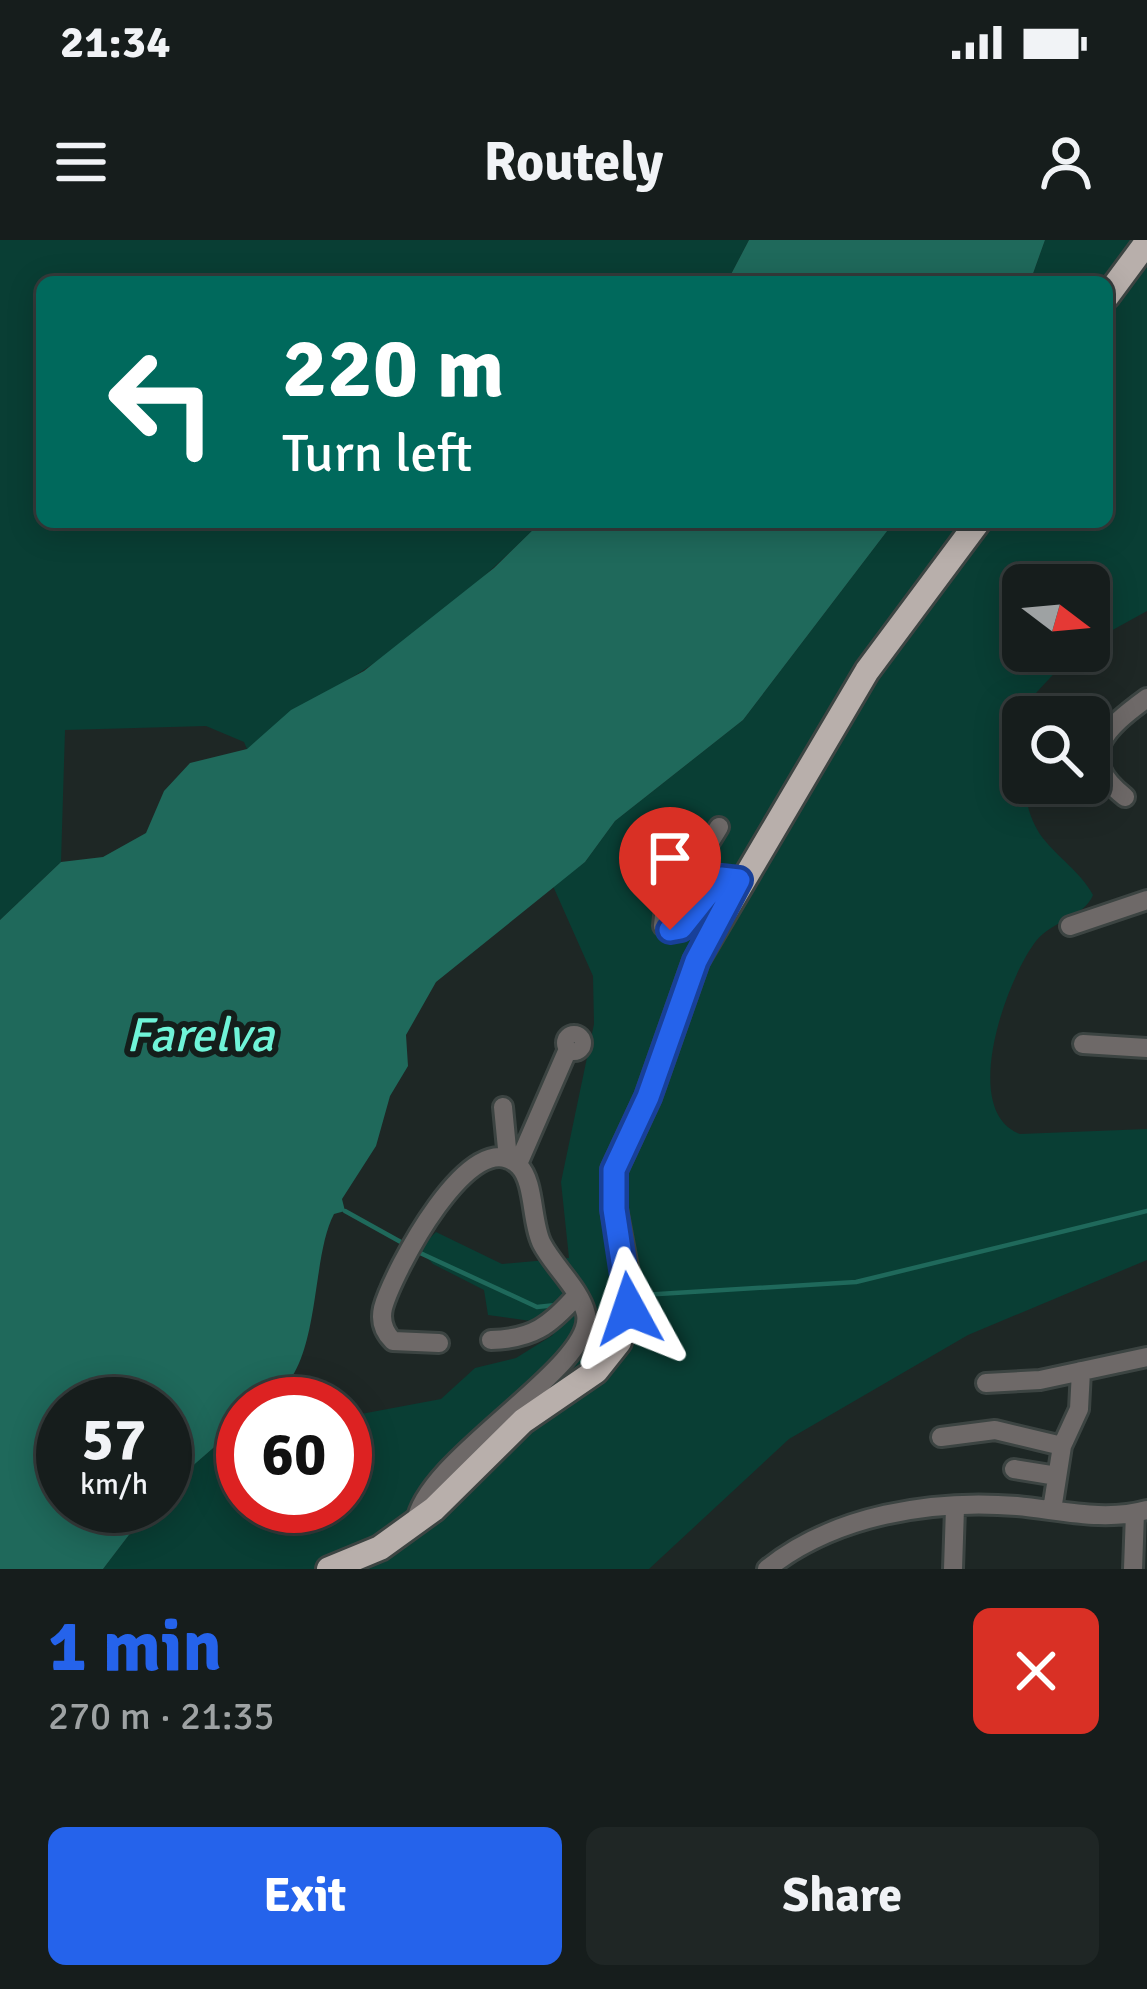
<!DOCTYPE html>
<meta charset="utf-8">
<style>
:root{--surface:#161d1c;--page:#1f2625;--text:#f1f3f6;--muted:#9ea2a3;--line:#353b3b;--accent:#2563eb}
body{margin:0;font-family:Signika,sans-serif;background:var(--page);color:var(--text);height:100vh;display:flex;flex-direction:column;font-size:45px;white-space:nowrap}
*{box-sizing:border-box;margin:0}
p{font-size:39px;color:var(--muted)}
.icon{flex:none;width:66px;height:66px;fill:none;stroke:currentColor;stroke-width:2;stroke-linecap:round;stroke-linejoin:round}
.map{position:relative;height:1329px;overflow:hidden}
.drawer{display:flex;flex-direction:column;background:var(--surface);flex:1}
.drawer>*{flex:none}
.top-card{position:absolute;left:36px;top:36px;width:1077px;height:252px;border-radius:18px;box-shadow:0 6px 30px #0003,0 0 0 3px var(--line);background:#00695c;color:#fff;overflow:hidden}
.needle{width:78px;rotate:106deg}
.tools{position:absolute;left:1002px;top:324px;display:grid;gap:24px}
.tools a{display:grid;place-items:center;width:108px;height:108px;border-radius:18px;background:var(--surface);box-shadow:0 6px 30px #0003,0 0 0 3px var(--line);font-size:60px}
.speed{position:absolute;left:36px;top:1137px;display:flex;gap:24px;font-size:60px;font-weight:700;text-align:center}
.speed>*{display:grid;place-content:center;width:156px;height:156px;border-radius:50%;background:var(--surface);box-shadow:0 6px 30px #0003,0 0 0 3px var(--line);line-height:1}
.speed small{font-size:30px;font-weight:400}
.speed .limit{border:18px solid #d22;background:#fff;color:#111}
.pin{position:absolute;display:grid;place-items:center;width:102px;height:102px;color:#fff;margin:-123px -51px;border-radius:50% 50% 50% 0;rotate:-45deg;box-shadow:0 0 12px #0007}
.pin .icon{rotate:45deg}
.me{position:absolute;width:132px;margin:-66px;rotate:355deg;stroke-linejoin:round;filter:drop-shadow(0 0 9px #0008)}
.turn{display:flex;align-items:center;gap:42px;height:252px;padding:0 48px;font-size:54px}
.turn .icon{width:156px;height:156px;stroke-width:2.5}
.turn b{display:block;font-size:84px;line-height:102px}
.round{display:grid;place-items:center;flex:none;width:126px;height:126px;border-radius:18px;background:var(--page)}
.head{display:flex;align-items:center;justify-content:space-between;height:204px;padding:0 48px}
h1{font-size:72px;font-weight:700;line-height:90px;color:var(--accent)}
.button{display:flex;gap:24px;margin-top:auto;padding:24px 48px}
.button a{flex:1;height:138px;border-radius:18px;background:var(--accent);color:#fff;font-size:48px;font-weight:700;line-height:138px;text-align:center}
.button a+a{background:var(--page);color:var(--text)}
.status{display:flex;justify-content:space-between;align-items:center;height:84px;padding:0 60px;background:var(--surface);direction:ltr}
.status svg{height:33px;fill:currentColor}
header{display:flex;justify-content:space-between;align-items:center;height:156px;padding:0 48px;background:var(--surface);font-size:54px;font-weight:700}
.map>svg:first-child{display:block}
.green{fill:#093e34}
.water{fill:#1f695b}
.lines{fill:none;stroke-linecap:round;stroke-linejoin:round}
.stream{stroke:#1f695b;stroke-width:4.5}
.minor-casing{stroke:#3c4442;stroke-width:24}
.major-casing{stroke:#3c4442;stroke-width:30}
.minor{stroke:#6e6968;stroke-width:18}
.major{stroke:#b8afab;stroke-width:24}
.route-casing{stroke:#184099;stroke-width:30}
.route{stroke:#2563eb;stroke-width:21}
.labels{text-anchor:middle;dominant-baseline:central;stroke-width:12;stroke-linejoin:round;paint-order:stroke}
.water-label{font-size:48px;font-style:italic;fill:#6ff4d8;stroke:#141e1b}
</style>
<div class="status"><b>21:34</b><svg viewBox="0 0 49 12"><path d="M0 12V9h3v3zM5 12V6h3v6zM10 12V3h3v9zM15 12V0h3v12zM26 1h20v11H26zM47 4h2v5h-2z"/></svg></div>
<header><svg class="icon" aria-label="menu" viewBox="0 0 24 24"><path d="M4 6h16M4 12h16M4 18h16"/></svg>Routely<svg class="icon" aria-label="person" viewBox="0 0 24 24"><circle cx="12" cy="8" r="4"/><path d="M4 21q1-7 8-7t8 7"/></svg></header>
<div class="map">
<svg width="1147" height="1329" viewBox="0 0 1147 1329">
<rect width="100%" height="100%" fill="#1e2725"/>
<path class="green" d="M0,0H749L727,42H42V282H541C486,336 428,391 362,431C321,457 284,477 247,509L244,502L206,486L65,490L61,622L0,680Z
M1045,0H1147V371L1089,403V345H1023V411H1075L1036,453L1031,477H1023C1023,516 1018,564 1042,597C1058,618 1080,631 1093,655C1084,677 1052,681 1036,701C1006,740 959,871 1020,894L1147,889V1020L968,1095L789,1199L649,1329H103L151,1266H165V1250L243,1182V1266H345V1177L441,1159L475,1128L516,1118L553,1095L545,1083L488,1075L484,1050L433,1024L419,1009L436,992L502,1024L569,1018L561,942L594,784L593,736L553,646L585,622L615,581L743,480L894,282H1107V42H1030Z"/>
<path class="water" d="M749,0H1045L1030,42H727Z
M541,282H894L743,480L615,581L585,622L436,742L406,795L408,826L390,856L376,906L342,959L345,971L334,974C306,1026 327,1164 243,1164V1182L165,1250V1164H63V1266H151L103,1329H0V680L61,622L103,617L146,593L164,551L190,523L247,509L291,470L364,431L494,328Z"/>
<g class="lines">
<path class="stream" d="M345,971L408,1006
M418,1012L537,1067L556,1065
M642,1055L856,1042L1147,971"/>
<defs>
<path id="minor" d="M1125,557C1073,516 1106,488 1147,458
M719,587L664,676L663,686L681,688L720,638L739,640
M1070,686L1147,660
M566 803a8 8 0 1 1 16 0a8 8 0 1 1-16 0Z
M1083,804L1147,808
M503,867L508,919
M518,924L568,809
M491,1100C532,1099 550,1086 577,1055
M986,1143L1040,1140L1147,1117
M941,1197L995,1190L1062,1206
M1014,1229L1057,1236
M1052,1270L1062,1206L1079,1169L1081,1131
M416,1282C425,1218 596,1126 586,1074C580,1049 554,1027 542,1004C531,983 535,942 519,926C473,878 392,1034 383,1068C380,1081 384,1092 393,1101L439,1103
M767,1329C834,1275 933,1259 1017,1266C1060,1270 1104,1282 1147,1270
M953,1329L955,1268
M1133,1329L1135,1273"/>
<path id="major" d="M1107,56L1147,2
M329,1329L380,1308L434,1269L523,1181L596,1131L619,1102L630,1054L614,969V930L648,857L696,721L867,431L978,282"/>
</defs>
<use href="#minor" class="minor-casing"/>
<use href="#major" class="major-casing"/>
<use href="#minor" class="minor"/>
<use href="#major" class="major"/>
</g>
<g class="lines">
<defs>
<path id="route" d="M629,1069L614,969V930L648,857L696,721L739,640L721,638L681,688L670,690"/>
</defs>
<use href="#route" class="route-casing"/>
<use href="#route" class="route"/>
</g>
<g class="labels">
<g class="water-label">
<text x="200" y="795">Farelva</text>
</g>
</g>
</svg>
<div class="tools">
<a><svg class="needle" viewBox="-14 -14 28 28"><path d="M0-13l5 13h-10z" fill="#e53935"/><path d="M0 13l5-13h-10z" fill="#9ea2a3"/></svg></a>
<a><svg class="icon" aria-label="search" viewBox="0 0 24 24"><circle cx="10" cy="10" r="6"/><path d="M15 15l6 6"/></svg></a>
</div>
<div class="speed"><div>57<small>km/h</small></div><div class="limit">60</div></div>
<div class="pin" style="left:670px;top:690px;background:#d93025"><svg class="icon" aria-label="arrive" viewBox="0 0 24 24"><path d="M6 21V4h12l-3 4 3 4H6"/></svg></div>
<svg class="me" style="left:629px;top:1069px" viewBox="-20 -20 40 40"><path d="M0-17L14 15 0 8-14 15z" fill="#2563eb" stroke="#fff" stroke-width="4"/></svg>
<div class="top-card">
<div class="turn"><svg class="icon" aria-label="left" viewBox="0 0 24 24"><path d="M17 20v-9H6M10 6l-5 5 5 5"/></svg><div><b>220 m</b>Turn left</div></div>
</div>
</div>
<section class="drawer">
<div class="head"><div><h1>1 min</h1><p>270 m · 21:35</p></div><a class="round" style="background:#d93025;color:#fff"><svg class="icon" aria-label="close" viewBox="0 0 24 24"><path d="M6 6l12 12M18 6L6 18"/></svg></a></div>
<div class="button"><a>Exit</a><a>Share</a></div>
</section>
